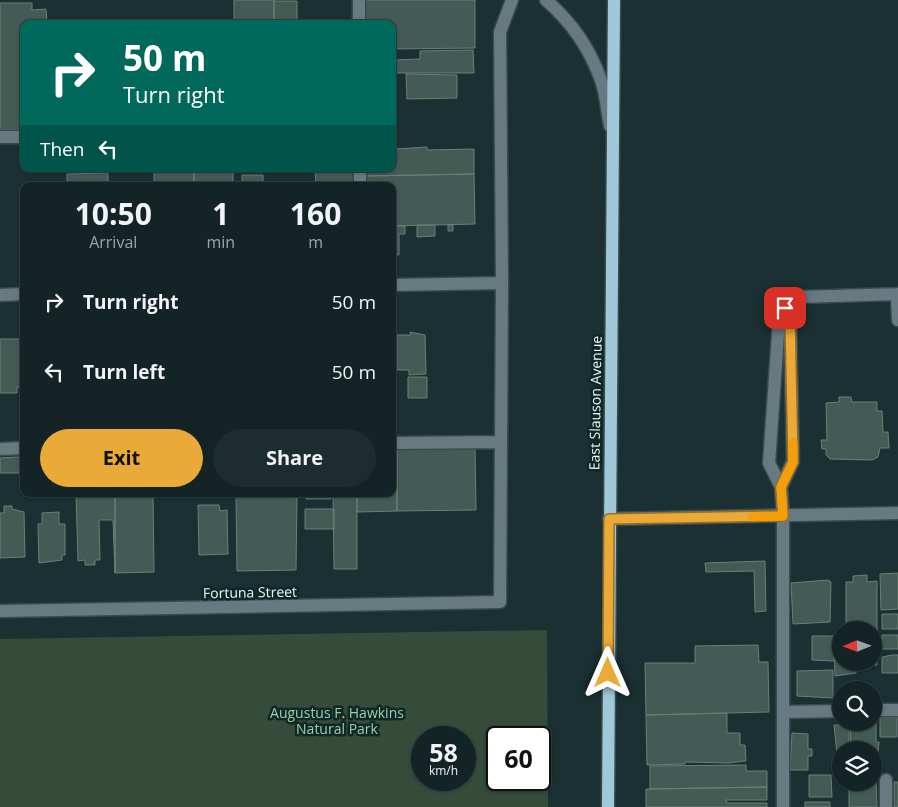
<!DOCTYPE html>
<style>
:root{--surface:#142426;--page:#1d2c2e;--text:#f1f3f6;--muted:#9da4a7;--line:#334143;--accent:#eaaa38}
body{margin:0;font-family:"Open Sans",sans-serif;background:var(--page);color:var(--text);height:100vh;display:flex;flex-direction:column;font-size:19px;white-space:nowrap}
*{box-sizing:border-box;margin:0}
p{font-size:16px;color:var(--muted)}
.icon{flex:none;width:28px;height:28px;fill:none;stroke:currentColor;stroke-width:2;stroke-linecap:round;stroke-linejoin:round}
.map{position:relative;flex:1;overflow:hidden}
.panel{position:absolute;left:20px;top:182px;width:376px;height:315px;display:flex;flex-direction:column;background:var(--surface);border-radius:10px;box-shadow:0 1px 4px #0004,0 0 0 1px var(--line)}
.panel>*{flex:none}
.hud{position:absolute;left:20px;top:20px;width:376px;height:152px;border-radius:10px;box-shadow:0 1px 4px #0004,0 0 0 1px var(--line);background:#00695c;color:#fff;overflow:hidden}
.needle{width:32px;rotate:269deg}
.controls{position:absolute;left:832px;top:621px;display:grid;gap:10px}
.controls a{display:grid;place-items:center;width:50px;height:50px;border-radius:50%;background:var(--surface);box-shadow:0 1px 4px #0004,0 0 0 1px var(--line);font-size:25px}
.speed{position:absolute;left:411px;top:726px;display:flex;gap:10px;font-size:25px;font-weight:700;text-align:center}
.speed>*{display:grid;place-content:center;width:65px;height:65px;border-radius:50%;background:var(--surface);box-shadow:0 1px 4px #0004,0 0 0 1px var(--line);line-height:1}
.speed small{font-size:12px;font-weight:400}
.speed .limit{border:2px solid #111;border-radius:8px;background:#fff;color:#111}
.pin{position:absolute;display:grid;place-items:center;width:42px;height:42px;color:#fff;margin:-21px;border-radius:10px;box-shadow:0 2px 8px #0006}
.me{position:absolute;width:55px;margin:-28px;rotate:0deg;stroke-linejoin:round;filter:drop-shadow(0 0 4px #0008)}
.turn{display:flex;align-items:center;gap:18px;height:105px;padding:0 20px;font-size:22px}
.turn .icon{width:65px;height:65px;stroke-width:2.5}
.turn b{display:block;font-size:35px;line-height:42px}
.then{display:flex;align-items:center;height:48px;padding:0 20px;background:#0003;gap:10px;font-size:19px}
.eta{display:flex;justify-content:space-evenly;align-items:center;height:85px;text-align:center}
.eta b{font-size:30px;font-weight:700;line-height:35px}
.cta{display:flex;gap:10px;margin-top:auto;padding:10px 20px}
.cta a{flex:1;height:58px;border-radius:30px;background:var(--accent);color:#111;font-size:20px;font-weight:700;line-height:58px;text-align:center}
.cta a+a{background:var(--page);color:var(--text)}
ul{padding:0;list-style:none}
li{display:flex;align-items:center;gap:15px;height:70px;padding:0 20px}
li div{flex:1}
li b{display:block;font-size:19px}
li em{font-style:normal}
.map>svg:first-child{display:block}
.green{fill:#364c3b;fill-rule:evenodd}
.building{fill:#445a54;stroke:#698079}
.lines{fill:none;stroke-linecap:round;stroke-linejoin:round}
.minor-casing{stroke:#374c4e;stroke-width:15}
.major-casing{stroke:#374c4e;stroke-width:15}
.minor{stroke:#677a82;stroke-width:12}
.major{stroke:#a0c8d8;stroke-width:12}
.route-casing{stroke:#986e24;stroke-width:12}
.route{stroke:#eaaa38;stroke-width:9}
.slow{stroke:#f59e0b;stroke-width:9}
.labels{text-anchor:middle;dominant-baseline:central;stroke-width:5;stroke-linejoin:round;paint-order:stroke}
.street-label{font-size:14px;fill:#ebf8f9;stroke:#102728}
.park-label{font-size:14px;fill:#97d1a4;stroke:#102728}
</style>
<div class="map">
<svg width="898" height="807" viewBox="0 0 898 807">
<rect width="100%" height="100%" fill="#1a3032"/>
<path class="green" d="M547,630L548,807H0V639ZM422,738H465V780H422ZM498,738H540V780H498Z"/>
<path class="building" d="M234,0H274V23L234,24Z
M365,0H475V48L392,49V24H365Z
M274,1H297V22H312V24L274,23Z
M0,3H32V10L46,9L47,24H24V130H0Z
M473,50L474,73H394V60L420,59V51Z
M406,74L457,75V98L407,99Z
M392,147H396V149L427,147V150L474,149V174L366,176V169H392Z
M154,169H194V186H154Z
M194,169H233V186H194Z
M239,169H272V170H239Z
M315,169H356V186H316Z
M108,173V186H84V182L67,183V174Z
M474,174L475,224L392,226V186H366V176Z
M242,175H263V186H242Z
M417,225H435V236L417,237Z
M448,225H453V231H448Z
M392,226H405V234H399V255H392Z
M410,332L425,335L426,374L409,375V370H397V335H411Z
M0,339H24V381H21V387H17V393H0Z
M408,377H427V398H408Z
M392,391H395V418H394L392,435Z
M839,397H851L852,402H877V411H882L883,432H888L889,448H880L878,457L872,460L830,459L826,455V449H822L821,440H827L826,403L839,402Z
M475,447L476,510L397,511V448Z
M392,448H397V511L357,512V494H392Z
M18,457L24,458V470H19V473H0V458Z
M76,494H115V573L113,520H99L100,560H95V565H85V560L78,561Z
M115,494H153L154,572L115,573Z
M236,494H295V498H297L296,570L237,571Z
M306,494H331V499H306Z
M333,494H357V569H334Z
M198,505H219L220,511L227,510L228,554L199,555Z
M4,506H12V509L24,512L25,557L0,558V513H4Z
M305,509H334V529H305Z
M59,512V524H65V555H62V560L39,563L38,524H42V513Z
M765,561L766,611L755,612L754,571L706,572L705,563Z
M898,573V609L881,610L880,574Z
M867,575V582L877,581V665H856V673L835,676L834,640H841V662H874V630H848V624H846V582H853V576Z
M828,580L831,582L830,622L793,624L791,583Z
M882,614H898V629H882Z
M882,635H898V649H882Z
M812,636H834V661L812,660Z
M758,645L759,662H768L769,712L646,715L645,663H695V646Z
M892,655H898V673H882V657Z
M833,670V698L797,696V671Z
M727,713V733H740V745H745L746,761L728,763L685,762V764L647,765L646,715Z
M880,717H897V737H880Z
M874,721H876V742H879L877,762H874V750H851L850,722Z
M834,725H849V745H847V750H841V764H838Z
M792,733L808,734V749H812V756H808V770H790Z
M746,765V771H767V787L650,789V766Z
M809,775H831L832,797H809Z
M874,779H876L877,807H849V790H857V782H874Z
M894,782H898V807H894Z
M767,787V800H726L727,803H767V807H646V789Z
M805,802H830V807H805Z"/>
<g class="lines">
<defs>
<path id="minor" d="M359,0V24
M546,0C572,23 589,47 601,80C606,94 607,111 610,126
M0,137H24
M360,169V186
M392,285L502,283
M897,294L898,320
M0,295L24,294
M785,308L789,301L800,297L898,294
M392,443L501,442
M0,449L24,448
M781,487L793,461L790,319L785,308L779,320L769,463L781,487L783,516V807
M609,519L898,513
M0,611L500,602L502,283L500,32L512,0
M874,710H898
M783,712L841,711
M886,807V780"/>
<path id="major" d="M608,807L614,0"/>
</defs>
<use href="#minor" class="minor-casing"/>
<use href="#major" class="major-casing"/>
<use href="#minor" class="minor"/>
<use href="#major" class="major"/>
</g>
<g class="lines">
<defs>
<path id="route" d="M608,673L609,519L783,516L781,487L793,462L790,318L785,308"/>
</defs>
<use href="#route" class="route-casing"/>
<use href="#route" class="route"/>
<path class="slow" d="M752,517L783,516L781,487L793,462V442"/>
</g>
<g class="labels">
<g class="street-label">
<text transform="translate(595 403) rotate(-89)">East Slauson Avenue</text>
<text transform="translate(250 592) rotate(-1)">Fortuna Street</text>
</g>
<g class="park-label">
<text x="337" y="712">Augustus F. Hawkins<tspan x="337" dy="16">Natural Park</tspan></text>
</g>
</g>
</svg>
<div class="controls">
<a><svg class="needle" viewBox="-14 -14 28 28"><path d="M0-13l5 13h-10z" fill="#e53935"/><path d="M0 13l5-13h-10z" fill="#9da4a7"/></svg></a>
<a><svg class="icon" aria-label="search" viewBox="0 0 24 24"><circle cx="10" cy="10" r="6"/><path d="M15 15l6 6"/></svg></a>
<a><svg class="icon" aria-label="layers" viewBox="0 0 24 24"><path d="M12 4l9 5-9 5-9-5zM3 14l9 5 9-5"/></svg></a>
</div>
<div class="speed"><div>58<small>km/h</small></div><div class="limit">60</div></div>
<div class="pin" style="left:785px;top:308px;background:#d93025"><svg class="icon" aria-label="arrive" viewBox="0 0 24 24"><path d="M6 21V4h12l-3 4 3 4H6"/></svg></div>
<svg class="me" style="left:608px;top:673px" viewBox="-20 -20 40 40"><path d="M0-17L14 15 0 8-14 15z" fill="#eaaa38" stroke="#fff" stroke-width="4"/></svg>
<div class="hud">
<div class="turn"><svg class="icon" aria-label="right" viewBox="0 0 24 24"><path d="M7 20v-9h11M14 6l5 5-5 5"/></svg><div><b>50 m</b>Turn right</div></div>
<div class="then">Then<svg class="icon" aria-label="left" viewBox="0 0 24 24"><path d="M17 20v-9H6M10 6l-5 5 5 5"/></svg></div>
</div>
<section class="panel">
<div class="eta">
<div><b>10:50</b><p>Arrival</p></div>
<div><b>1</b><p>min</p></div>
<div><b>160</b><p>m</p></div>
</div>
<ul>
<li><svg class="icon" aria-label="right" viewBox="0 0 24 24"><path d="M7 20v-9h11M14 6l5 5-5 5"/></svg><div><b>Turn right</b></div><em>50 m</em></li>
<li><svg class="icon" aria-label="left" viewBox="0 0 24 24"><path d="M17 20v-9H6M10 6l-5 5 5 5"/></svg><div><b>Turn left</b></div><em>50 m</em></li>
</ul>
<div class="cta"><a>Exit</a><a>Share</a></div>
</section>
</div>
